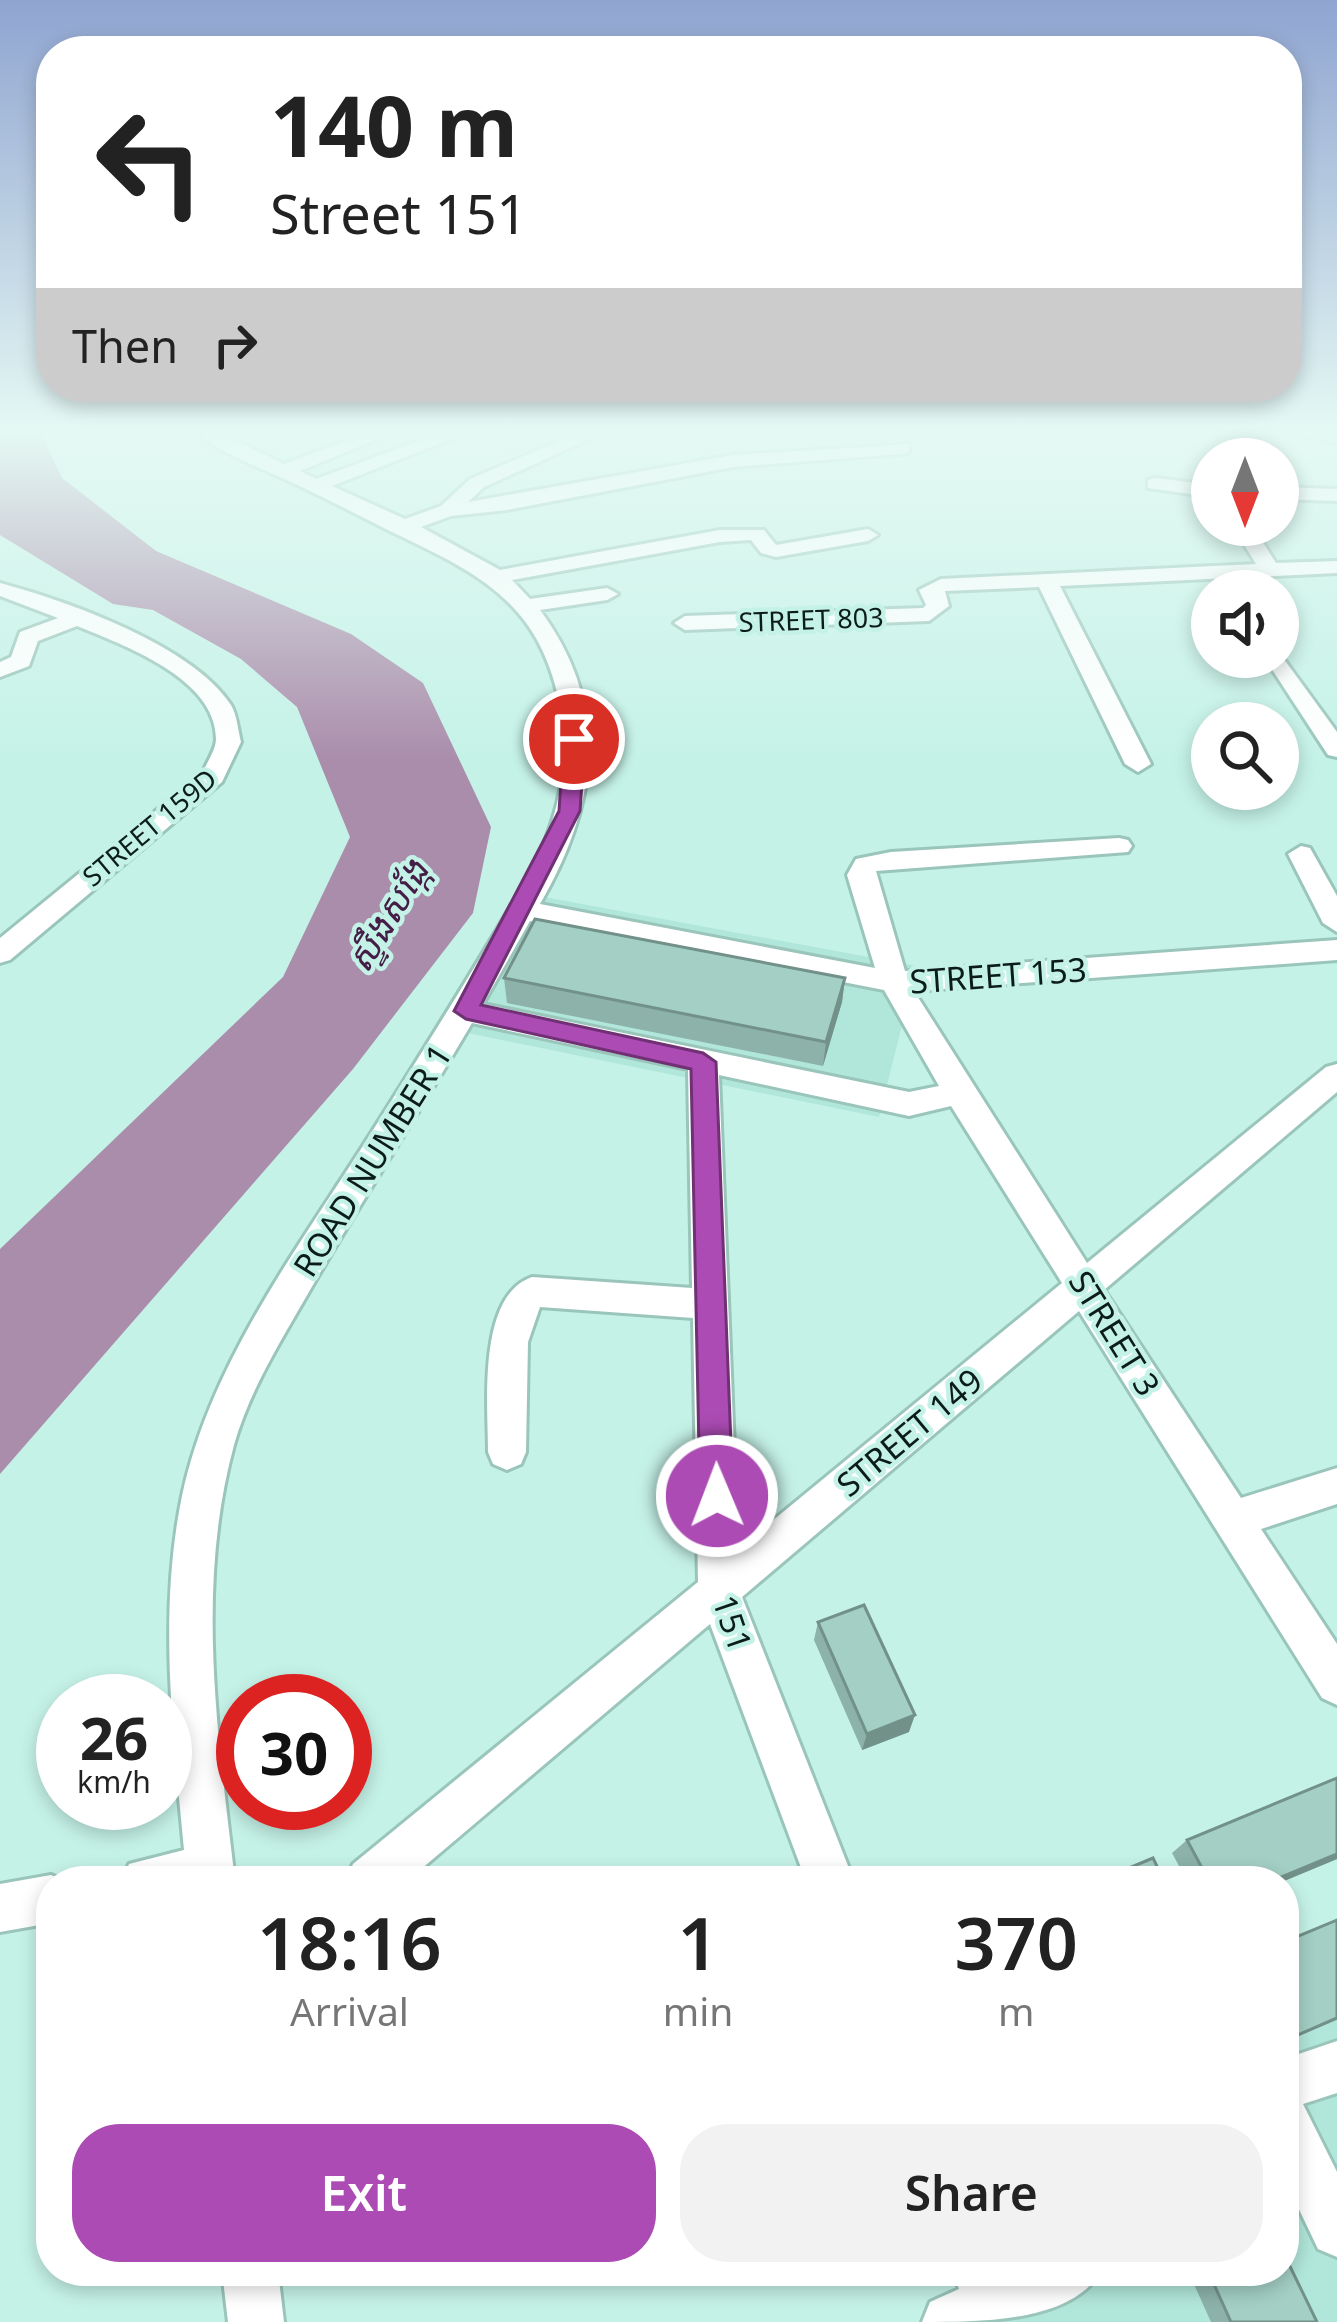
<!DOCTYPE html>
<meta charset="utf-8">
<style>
:root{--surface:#fff;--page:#f2f2f2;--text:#222;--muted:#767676;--accent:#ab4bb3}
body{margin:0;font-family:"Noto Sans","Noto Sans Khmer",sans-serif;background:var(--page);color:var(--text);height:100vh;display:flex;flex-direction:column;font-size:45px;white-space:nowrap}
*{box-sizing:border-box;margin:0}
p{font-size:39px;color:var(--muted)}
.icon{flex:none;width:66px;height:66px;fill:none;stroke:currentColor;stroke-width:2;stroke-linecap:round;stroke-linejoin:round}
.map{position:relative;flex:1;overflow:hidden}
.drawer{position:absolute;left:36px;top:1866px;width:1263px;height:420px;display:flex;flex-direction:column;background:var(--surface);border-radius:48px;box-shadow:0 6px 18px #0003}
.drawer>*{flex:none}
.banner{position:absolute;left:36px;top:36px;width:1266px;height:366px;border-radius:48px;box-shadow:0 6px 18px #0003;background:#fff;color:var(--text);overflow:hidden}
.needle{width:78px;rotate:180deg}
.controls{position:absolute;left:1191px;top:438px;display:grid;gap:24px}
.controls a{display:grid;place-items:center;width:108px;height:108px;border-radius:50%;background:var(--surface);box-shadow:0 6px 18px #0003;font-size:60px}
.speed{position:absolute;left:36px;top:1674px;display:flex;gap:24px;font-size:60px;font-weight:700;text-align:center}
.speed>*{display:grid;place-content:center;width:156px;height:156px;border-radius:50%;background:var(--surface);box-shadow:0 6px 18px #0003;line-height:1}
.speed small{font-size:30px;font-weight:400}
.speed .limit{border:18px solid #d22;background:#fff;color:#111}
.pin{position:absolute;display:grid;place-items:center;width:102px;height:102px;color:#fff;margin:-51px;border:6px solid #fff;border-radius:50%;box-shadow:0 3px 12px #0007}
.me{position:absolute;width:132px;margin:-66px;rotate:359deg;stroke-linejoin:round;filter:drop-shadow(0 0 9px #0008)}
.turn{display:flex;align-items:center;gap:42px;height:252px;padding:0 36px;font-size:54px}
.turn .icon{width:156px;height:156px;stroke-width:2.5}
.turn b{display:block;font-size:84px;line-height:102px}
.then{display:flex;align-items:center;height:114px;padding:0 36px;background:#0003;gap:24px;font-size:45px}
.eta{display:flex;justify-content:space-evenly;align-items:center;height:204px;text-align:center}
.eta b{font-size:72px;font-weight:600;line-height:84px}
.action{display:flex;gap:24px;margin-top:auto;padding:24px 36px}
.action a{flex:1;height:138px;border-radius:48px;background:var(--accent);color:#fff;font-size:48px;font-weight:600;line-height:138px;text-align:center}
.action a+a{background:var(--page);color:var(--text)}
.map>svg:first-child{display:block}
.built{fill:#b1e7da}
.water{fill:#aa8dab}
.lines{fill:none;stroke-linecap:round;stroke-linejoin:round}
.minor-casing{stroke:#9ac5ba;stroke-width:6}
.minor{fill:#fff;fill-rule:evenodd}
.wall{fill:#8cb2a9}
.shaded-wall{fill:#729189}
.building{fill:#a3cfc4;stroke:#729189;stroke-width:3}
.route{fill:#ab4bb3;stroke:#6f3174;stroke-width:3}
.labels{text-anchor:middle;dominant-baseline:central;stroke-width:9;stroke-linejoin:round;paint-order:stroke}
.far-street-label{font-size:27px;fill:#0c1d19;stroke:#c5f2e7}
.street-label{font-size:33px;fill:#0c1d19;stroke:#c5f2e7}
.water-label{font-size:36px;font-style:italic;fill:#441e46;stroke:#c5f2e7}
</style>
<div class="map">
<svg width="1337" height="2322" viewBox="0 0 1337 2322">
<rect width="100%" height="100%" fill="#c5f2e7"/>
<path class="built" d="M528,894L917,966L879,1117L453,1030Z
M1337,1925V2322H1004L985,2271H1284V1947Z"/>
<path class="water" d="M0,434H41L62,478L156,551L351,634L423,683L491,827L473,913L353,1069L0,1474V1249L283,977L350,837L297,707L241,659L153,610L113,604L0,535Z"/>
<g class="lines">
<defs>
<path id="minor" d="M199,434H223L284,464L364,434H390L300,471L316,479L437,434H464L332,486L405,519L441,506L470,479L576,434L592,438L484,487L468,502L733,455L909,444V452L902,454L733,467L507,510L451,516L421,527L500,570L720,530H764L776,545L868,529L878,535L868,541L776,557L761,553L751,540L720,542L512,580L530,599L607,588L618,594L607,600L540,610C612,707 597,806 540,904L875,968L847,875L856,859L891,852L1119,838L1128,840L1132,846L1128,852L876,871L905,971L1337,940V960L914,991L1087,1263L1326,1067L1337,1064V1092L1104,1290L1241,1498L1337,1468V1504L1261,1529L1337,1644V1705L1322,1698L1079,1311L742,1597L854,1881H806L710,1624L407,1881H346L353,1864L698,1582L693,1318L540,1307L528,1342L526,1452L521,1464L507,1470L493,1464L488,1452C488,1405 477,1296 532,1277L692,1288L688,1069L472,1023C418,1115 359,1204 306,1297C279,1344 249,1392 234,1445C195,1588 218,1736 235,1881H122L129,1864L184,1850C173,1733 158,1612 182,1496C209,1368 292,1256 361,1149C418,1059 475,968 528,877C558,821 572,765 559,701C538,601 476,572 394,533C358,515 318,494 280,477C254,465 221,453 199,434ZM530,921L884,990L939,1086L909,1092L483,1004ZM719,1075L909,1116L951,1106L1062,1283L738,1549Z
M1300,434H1337V443Z
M1155,478L1212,485V497L1148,488V480Z
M1278,487L1337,489V501L1278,499Z
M1232,525H1252L1276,563L1337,561V573L1060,586L1151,764L1138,772L1125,764L1039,587L945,591L949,606L929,621L685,630L674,623L685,616L923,608L926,605L919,590L941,579L1256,564Z
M0,583C67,601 192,645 231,705C237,715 238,730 241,742L222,782L10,960L0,963V938L202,773C207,763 216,749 216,739C216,678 123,645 77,626L38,641L29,666L0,677V662L11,657L20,632L58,618L0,596Z
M1278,651L1337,732V757L1328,755L1264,657H1278Z
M1301,846L1310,848L1337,896V932L1323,923L1288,854Z
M51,1875L65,1881H51V1923L0,1932V1884Z
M1337,2041V2093L1303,2104L1337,2172V2257L1318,2249L1284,2178V2059Z
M222,2271H278L284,2322H228Z
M952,2271H1008L1011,2279L1023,2271H1101C1072,2322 982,2322 922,2322L930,2302L959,2289Z"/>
</defs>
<use href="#minor" class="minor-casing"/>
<use href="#minor" class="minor"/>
</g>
<path class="wall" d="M504,978H845L842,1002L823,1066L507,1003Z
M818,1622L909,1732L862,1750L814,1640Z
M1337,1778V1859L1284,1881H1187L1172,1853L1187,1840Z
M1188,2271H1284L1317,2322H1211Z"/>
<path class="shaded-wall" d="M845,978L842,1002L823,1066L826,1042Z
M915,1715L909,1732L862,1750L867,1734Z
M1337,1854V1859L1284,1881H1272Z"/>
<path class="building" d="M535,919L845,978L826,1042L504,978Z
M864,1605L915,1715L867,1734L818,1622Z
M1337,1778V1854L1272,1881H1209L1187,1840Z
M1153,1858L1164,1881H1098Z
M1337,1920V2018L1284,2041V1942Z
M1284,2254L1317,2322H1231L1208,2271H1284Z"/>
<linearGradient id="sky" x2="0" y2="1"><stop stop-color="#8fa4d0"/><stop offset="0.57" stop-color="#e5f9f4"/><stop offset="1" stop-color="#e5f9f4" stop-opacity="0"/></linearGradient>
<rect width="1337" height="759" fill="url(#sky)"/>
<path class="route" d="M574,733L585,739L580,811L481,1005L703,1053L716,1062L733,1496L728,1506L717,1511L705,1506L700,1496L691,1069L466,1019L454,1011L559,811L564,739Z"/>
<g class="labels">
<g class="far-street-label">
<text transform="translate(811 619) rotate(-2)">STREET 803</text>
<text transform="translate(149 827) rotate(-40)">STREET 159D</text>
</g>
<g class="street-label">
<text transform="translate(998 975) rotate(-4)">STREET 153</text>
<text transform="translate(372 1160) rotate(-58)">ROAD NUMBER 1</text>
<text transform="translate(1115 1333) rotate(58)">STREET 3</text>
<text transform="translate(909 1432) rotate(-40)">STREET 149</text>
<text transform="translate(733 1623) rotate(71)">151</text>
</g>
<g class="water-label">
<text transform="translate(387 915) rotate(-59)">ស្ទឹងសង្កែ</text>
</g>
</g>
</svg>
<div class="controls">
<a><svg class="needle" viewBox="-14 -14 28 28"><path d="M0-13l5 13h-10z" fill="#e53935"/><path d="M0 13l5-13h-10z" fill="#767676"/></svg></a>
<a><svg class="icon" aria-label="sound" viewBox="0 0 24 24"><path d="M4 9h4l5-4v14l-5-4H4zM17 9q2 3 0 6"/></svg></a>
<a><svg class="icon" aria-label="search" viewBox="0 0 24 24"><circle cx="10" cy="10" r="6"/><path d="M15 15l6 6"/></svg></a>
</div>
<div class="speed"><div>26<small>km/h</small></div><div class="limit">30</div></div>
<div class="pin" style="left:574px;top:739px;background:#d93025"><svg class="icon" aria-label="arrive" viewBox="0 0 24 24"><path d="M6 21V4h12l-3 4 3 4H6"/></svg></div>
<svg class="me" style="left:717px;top:1496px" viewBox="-20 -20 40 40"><circle r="17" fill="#ab4bb3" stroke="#fff" stroke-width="3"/><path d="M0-11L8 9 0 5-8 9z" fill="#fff"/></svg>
<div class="banner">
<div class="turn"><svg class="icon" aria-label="left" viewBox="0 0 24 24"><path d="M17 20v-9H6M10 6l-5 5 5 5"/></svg><div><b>140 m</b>Street 151</div></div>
<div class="then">Then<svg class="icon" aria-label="right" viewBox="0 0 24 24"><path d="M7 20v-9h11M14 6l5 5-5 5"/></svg></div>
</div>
<section class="drawer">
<div class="eta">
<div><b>18:16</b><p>Arrival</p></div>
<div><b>1</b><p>min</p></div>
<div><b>370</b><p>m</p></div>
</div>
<div class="action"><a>Exit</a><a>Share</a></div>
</section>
</div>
